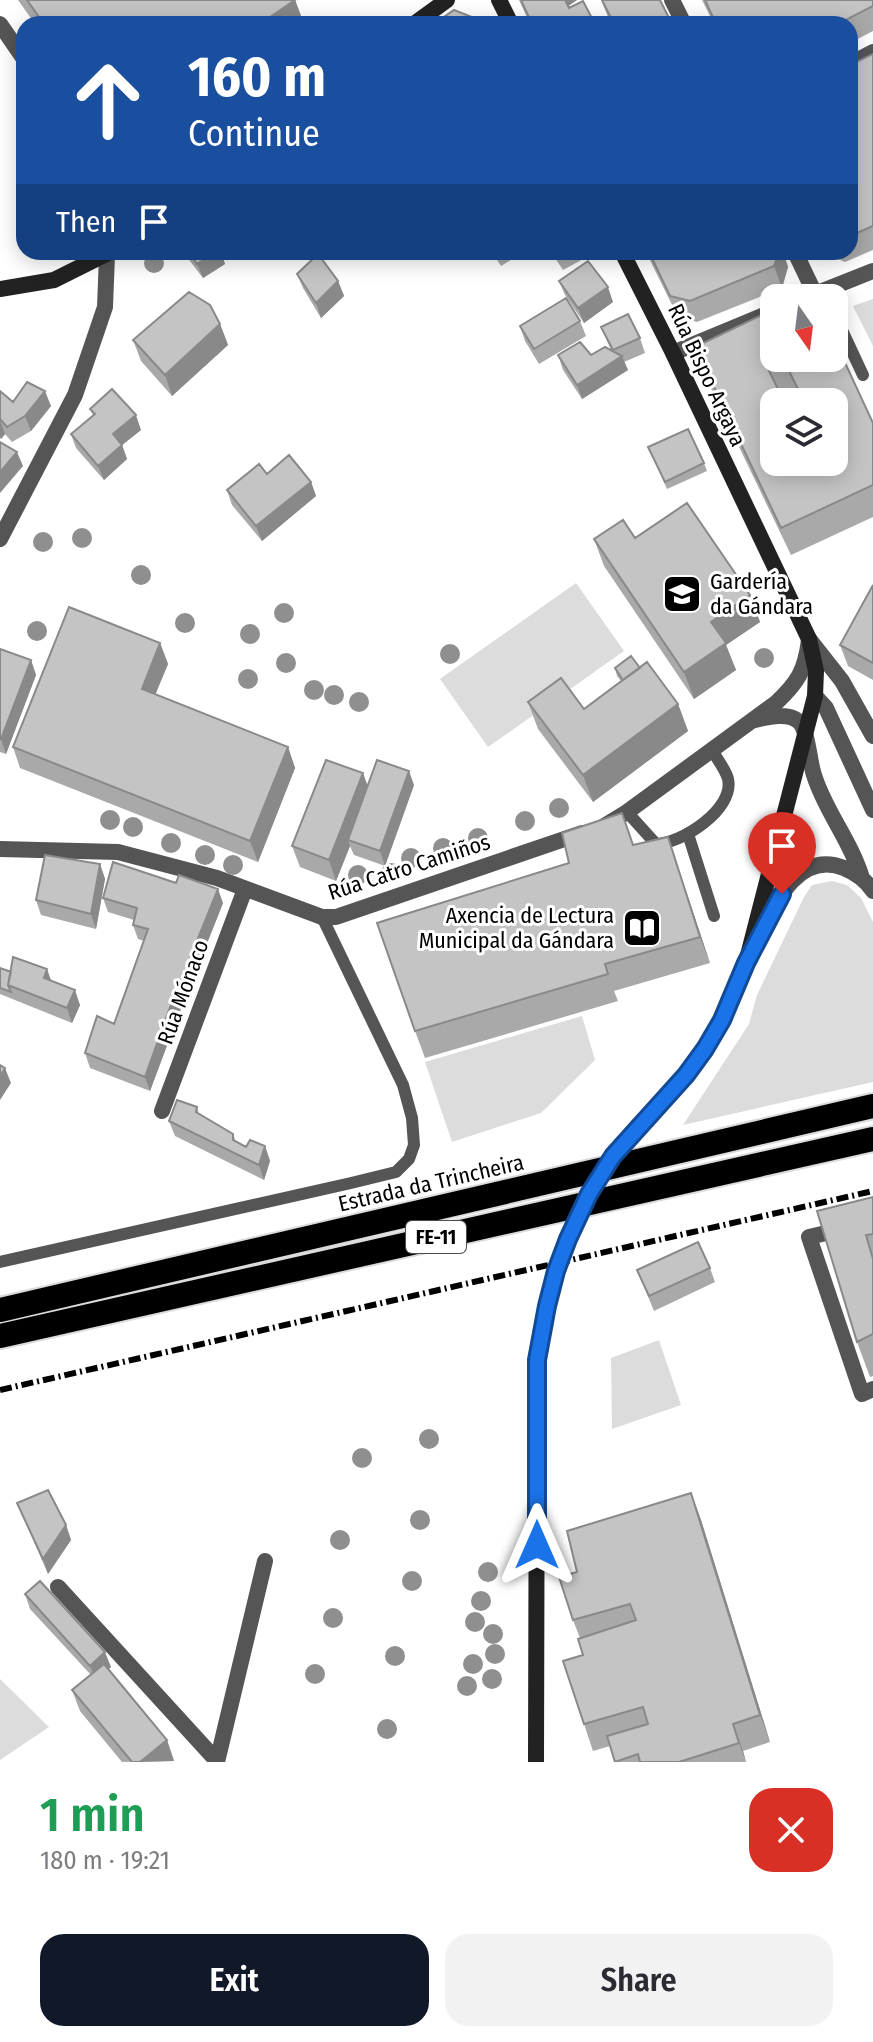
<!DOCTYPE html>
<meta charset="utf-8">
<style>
:root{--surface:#fff;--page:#f2f2f3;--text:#2b2b33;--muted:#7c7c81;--accent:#111827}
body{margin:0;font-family:"Fira Sans Condensed",sans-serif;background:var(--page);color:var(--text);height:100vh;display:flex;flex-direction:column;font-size:30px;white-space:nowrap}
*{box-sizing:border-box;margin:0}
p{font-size:26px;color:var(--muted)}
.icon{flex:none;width:44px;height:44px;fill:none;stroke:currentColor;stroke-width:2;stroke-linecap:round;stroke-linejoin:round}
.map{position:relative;height:1762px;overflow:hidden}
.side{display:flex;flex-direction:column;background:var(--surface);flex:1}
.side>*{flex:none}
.guide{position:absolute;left:16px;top:16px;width:842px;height:244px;border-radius:24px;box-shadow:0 4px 20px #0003;background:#1a4fa0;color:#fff;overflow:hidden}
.needle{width:52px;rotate:166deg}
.buttons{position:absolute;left:760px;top:284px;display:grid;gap:16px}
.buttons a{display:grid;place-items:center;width:88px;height:88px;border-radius:16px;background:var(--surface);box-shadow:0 4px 20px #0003;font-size:40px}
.pin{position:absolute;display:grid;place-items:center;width:68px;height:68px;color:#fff;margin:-82px -34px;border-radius:50% 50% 50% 0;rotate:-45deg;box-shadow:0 0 8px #0007}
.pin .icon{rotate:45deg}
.me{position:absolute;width:88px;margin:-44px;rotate:0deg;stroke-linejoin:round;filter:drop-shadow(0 0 6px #0008)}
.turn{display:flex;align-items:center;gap:28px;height:168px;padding:0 40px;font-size:36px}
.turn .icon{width:104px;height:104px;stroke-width:2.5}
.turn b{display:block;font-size:56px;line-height:68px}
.then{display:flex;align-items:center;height:76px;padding:0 40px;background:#0003;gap:16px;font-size:30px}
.round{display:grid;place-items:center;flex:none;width:84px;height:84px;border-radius:24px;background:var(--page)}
.headline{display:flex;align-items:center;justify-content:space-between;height:136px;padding:0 40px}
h1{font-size:48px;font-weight:600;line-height:60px;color:#1e9e55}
.action{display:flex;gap:16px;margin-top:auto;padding:16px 40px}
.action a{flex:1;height:92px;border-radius:24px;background:var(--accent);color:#fff;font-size:32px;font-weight:600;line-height:92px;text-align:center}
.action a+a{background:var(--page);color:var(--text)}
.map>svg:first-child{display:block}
.green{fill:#dcdcdc}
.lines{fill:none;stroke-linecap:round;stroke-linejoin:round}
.highway-casing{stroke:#dbdbdb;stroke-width:28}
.lane{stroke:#555;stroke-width:12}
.street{stroke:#555;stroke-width:16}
.secondary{stroke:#222;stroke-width:16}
.highway{stroke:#000;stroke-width:24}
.rail{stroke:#000;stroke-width:6;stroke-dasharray:12 4 2 4;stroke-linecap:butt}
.secondary-bridge{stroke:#222;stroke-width:16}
.tree{fill:#8f8f8f}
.wall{fill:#a9a9a9;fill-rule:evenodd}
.shaded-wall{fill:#898989}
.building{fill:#c4c4c4;stroke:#898989;stroke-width:2;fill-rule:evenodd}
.route-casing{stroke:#114b97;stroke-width:20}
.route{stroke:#1a73e8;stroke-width:14}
.labels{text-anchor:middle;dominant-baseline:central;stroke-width:6;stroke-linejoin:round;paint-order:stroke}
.shield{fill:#fff;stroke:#4c4c4c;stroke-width:2}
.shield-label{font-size:20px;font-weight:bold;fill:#000}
.street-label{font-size:22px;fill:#000;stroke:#fff}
.poi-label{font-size:22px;fill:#000;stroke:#fff;text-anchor:start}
</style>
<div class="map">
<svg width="873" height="1762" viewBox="0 0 873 1762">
<rect width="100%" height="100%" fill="#fff"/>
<path class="green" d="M873,299V346L853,306Z
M576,583L624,651L488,747L440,679Z
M832,881L847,885L861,898L873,922V1082L683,1125L749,1024L757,995L804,897L812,885Z
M582,1016L595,1060L541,1113L452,1142L425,1062Z
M659,1340L681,1405L612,1429L611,1358Z
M0,1679L49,1727L0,1760Z"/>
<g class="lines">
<defs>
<path id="highway" d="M0,1310L873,1106
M0,1336L873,1139"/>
</defs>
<use href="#highway" class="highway-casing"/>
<path class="lane" d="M834,313L863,375
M627,812L656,844C681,844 735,809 728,779C726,770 717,759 712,750
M688,834L714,916
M0,1262L351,1183L396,1172L409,1159L414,1145L412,1118L403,1085L322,917"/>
<path class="street" d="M672,0L684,24
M0,24L24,59
M850,64L873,52
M795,252L815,294
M805,298L873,271
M673,353L774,311
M0,539L75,395L105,307L107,255
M809,639L842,681L873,736
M815,696L826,708L873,810
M755,720C768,717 788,712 798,721C808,728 809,761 814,775C825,811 851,841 862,878
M604,826L627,812L776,703C798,682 805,671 809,640
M0,849L118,852L217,878L322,917H336L582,833
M754,947C771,914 794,848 844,868C856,873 866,880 873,891
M162,1111L245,889
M873,1222L809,1237L862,1394L873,1389
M58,1587L217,1761
M217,1762L265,1561"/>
<path class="secondary" d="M499,0L511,24
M414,24L447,0
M622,252L673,353L809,639L816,671L815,696L746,963L722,1020L705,1049L686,1075
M0,289L54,280L110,252
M536,1762L537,1360"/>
<use href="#highway" class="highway"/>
<path class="rail" d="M0,1390L873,1191"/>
<path class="secondary-bridge" d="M537,1360C547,1288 570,1218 612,1158C633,1128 661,1102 686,1075"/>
</g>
<g class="tree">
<circle cx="154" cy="263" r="10"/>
<circle cx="82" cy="538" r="10"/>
<circle cx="43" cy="542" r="10"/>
<circle cx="141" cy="575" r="10"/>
<circle cx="284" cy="613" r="10"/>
<circle cx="185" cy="623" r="10"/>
<circle cx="37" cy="631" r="10"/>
<circle cx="250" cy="634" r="10"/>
<circle cx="450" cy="654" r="10"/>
<circle cx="764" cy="658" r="10"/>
<circle cx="286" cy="663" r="10"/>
<circle cx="248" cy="679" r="10"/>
<circle cx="314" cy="690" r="10"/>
<circle cx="334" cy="695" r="10"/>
<circle cx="359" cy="702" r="10"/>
<circle cx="559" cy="808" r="10"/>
<circle cx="110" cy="820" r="10"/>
<circle cx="525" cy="821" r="10"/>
<circle cx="133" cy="827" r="10"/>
<circle cx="478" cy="838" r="10"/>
<circle cx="171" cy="843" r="10"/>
<circle cx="443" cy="848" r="10"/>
<circle cx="205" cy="855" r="10"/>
<circle cx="411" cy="858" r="10"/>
<circle cx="233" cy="865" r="10"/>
<circle cx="391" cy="873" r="10"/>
<circle cx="358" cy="875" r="10"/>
<circle cx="429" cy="1439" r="10"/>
<circle cx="362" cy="1458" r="10"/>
<circle cx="420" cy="1520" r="10"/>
<circle cx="340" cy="1540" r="10"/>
<circle cx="488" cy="1572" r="10"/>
<circle cx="412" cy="1581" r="10"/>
<circle cx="481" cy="1601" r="10"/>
<circle cx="333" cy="1618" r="10"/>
<circle cx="475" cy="1622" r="10"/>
<circle cx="493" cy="1634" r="10"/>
<circle cx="495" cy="1654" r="10"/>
<circle cx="395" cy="1656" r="10"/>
<circle cx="473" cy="1664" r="10"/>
<circle cx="315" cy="1674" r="10"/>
<circle cx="492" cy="1679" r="10"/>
<circle cx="467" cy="1686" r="10"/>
<circle cx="387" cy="1729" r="10"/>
</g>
<path class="wall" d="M18,0H295L304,24H35Z
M519,0H577L568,6L569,8L595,24H530Z
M601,0H660L672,24H611Z
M702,0H873V31L850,43V24H714Z
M873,54V250L845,262L828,255L826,252H850V65Z
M183,252H221L225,264L203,278Z
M492,252H524L501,266Z
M551,252H596L563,270Z
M646,252H783L788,267L782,288L697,322L678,317Z
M297,274L338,281L344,296L321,318L303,288Z
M559,281L613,302L584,323L565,295Z
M580,321L586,336L539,364L525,341L520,326Z
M220,324L228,345L172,396L141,361L133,340Z
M601,327L640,338L645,353L624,362L628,370L582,399L563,370L558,355H591L611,350Z
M695,347L834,358L873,423V517L791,555L704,374ZM795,390L797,395L784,401L782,397ZM774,402H834V462H774Z
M0,391L13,402L51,406L31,431L12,442L5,434L1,439L0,438Z
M90,409L141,430L122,445L127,459L104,480L76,448L71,434L93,415Z
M648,447L704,463L707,471L667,489Z
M267,474L311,482L316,496L262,541L232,505L227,490Z
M594,539L750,595L760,622L726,645L736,670L694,699L604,566Z
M873,585V680L848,666L840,645Z
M160,643L168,664L155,694L288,747L295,768L258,862L20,768L13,747Z
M0,649L31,660L36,675L6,754L0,752Z
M615,668H640L678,704L688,731L593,802L538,729L528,702L584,709L621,681L617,676Z
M368,785H414L385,866L354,855L350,846L336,881L300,867L292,846Z
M668,837L710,963L614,991L618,1001L425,1058L415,1031L569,863L633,845Z
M100,864L105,879L96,929L41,915L36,900Z
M103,898L223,903L175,1024L150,1091L90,1068L85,1053L114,1024L144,941L138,939L133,925L134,920L108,912Z
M0,968L51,981L80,1005L72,1023L0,994Z
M197,1107L199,1114L233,1134L236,1142L246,1147L265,1146L270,1161L264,1180L175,1136L169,1121Z
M873,1197V1376L870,1377L857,1342L817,1211Z
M710,1268L715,1282L654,1311L637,1270Z
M691,1493L701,1520L770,1742L743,1751L746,1762H615L610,1746L593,1751L584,1724L583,1655L580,1638L573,1620L577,1572Z
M17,1503L66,1525L71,1540L48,1574Z
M25,1594L111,1667L108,1669L167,1740L174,1761L122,1762L80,1711L72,1690L91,1675L30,1609Z"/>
<path class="shaded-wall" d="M295,0L304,24H260Z
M564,0H577L567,7Z
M215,252H221L225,264L203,278L197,264Z
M779,252H783L788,267L782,288L774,266Z
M338,281L344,296L321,318L316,303Z
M608,287L613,302L584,323L578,308Z
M220,324L228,345L172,396L165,375Z
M622,356L628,370L582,399L577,385Z
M45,391L51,406L31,431L25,416Z
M136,415L141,430L122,445L127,459L104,480L98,466L113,434Z
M0,420L5,434L1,439L0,436Z
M17,452L23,466L0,493V472Z
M311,482L316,496L262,541L256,526Z
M750,595L760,622L726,645L736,670L694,699L684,672L711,622Z
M160,643L168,664L149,710L142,689Z
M31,660L36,675L6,754L1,739Z
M678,704L688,731L593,802L583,775Z
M288,747L295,768L258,862L250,841Z
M409,771L414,785L385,866L380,851Z
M363,773L371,795L348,840L350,846L336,881L329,860Z
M668,837L710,963L700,937Z
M100,864L105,879L96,929L91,914Z
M218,889L223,903L175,1024L150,1091L145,1077L169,1010Z
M47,969L52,983L44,978Z
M75,990L80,1005L72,1023L67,1008Z
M5,1068L11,1083L0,1100V1077Z
M265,1146L270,1161L264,1180L259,1165Z
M691,1493L701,1520L770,1742L760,1715Z
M66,1525L71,1540L48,1574L43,1559Z
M105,1652L111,1667L96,1680L90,1666Z
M733,1724L743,1751L746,1762L739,1743Z
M167,1740L174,1761L140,1762Z"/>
<path class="building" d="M27,0H295L260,24H44Z
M521,0H565L569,8L583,1L595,24H532Z
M602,0H660L672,24H614Z
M705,0H873V6L838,24H716Z
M454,10L477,19L480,24H434Z
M873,54V226L850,236V65Z
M189,252H215L197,264Z
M649,252H779L774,266L690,301L670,296Z
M318,254L338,281L316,303L297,274Z
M588,261L608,287L578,308L559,281Z
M812,291L815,298H798Z
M189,292L210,305L220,324L165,375L133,340Z
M566,298L580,321L534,349L520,326Z
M774,309V358H834V339L873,423V485L781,528L695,347ZM785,363L800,393L784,401L769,371ZM774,402H834V462H774Z
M628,314L640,338L613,350L601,327Z
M580,342L591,355L605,347L622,356L577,385L558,355Z
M27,382L45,391L25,416L7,427L0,419V391L13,402Z
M112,389L136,415L113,434L122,445L98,466L71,434L95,414L90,409Z
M688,429L704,463L665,482L648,447Z
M0,442L17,452L0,472Z
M289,455L311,482L256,526L227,490L259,464L267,474Z
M687,503L750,595L711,622L726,643L684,672L594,539L623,520L635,538Z
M873,585V663L840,645Z
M69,607L160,643L142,689L288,747L250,841L13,747Z
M0,649L31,660L1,739H0Z
M631,656L640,668L623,680L615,668Z
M647,662L678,704L583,775L528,702L561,678L584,709Z
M326,760L363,773L329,860L292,846Z
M377,760L409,771L380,851L348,840Z
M622,813L633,845L668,837L700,937L605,964L608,974L415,1031L377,923L569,863L562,833Z
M45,855L100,864L91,914L36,900Z
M113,862L176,883L179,875L218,889L169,1010L145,1077L85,1053L97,1016L114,1024L148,929L133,925L137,908L103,898Z
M13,957L47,969L44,978L75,990L67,1008L8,985Z
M0,968L11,972L8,985L11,992L0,988Z
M0,1065L5,1068L0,1077Z
M177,1100L197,1107L196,1112L233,1134V1140L246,1147L250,1140L265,1146L259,1165L169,1121Z
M873,1197V1234L866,1235L873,1259V1334L857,1342L817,1211Z
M698,1242L710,1268L649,1296L637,1270Z
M48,1490L66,1525L43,1559L17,1503Z
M691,1493L760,1715L733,1724L739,1743L679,1762H640L638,1754L615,1762L607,1736L648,1724L643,1707L584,1724L563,1661L583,1655L578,1639L636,1620L630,1604L573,1620L559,1577L577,1572L567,1531Z
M40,1581L105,1652L90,1666L25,1594Z
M104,1664L167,1740L140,1762H132L72,1690Z"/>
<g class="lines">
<defs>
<path id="route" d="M537,1545V1360L547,1306L556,1271L568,1239L589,1194L613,1156L686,1075L705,1049L722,1020L746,963L782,894"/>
</defs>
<use href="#route" class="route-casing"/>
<use href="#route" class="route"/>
</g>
<defs>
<symbol id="school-square" viewBox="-11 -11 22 22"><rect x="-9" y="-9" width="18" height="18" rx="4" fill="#000" stroke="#fff"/><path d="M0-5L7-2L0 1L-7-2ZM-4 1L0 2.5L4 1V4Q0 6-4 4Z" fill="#fff"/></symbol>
<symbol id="library-square" viewBox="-11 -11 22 22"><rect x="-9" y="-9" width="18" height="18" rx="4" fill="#000" stroke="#fff"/><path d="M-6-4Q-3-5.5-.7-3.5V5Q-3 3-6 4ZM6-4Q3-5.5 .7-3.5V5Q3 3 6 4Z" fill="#fff"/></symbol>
</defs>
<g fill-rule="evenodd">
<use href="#school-square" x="660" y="572" width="44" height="44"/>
<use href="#library-square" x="620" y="906" width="44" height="44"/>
</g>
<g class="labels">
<rect class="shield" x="406" y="1221" width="60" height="32" rx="6"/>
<g class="shield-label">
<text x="436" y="1237">FE-11</text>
</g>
<g class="street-label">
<text transform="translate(707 375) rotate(65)">Rúa Bispo Argaya</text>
<text transform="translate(409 867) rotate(-18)">Rúa Catro Camiños</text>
<text transform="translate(183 992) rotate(-70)">Rúa Mónaco</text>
<text transform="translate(431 1183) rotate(-13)">Estrada da Trincheira</text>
</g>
<g class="poi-label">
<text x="710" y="581">Gardería<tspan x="710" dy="25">da Gándara</tspan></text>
<text x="614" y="915" text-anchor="end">Axencia de Lectura<tspan x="614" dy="25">Municipal da Gándara</tspan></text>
</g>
</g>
</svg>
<div class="buttons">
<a><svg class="needle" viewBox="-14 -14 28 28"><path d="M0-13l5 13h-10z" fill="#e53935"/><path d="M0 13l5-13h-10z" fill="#7c7c81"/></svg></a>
<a><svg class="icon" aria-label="layers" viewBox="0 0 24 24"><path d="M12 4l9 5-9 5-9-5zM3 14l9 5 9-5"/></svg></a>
</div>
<div class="pin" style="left:782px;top:894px;background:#d93025"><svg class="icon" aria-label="arrive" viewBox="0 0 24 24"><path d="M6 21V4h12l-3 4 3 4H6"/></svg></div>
<svg class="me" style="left:537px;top:1545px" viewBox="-20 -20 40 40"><path d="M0-17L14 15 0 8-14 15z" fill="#1a73e8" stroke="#fff" stroke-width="4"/></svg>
<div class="guide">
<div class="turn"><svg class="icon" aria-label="ahead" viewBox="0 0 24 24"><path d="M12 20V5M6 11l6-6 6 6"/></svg><div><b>160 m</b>Continue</div></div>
<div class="then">Then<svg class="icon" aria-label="arrive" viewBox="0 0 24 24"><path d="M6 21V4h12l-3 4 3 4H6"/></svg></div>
</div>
</div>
<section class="side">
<div class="headline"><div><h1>1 min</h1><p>180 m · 19:21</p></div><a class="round" style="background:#d93025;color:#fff"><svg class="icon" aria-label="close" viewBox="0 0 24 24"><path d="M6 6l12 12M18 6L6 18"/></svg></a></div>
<div class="action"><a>Exit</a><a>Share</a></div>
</section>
